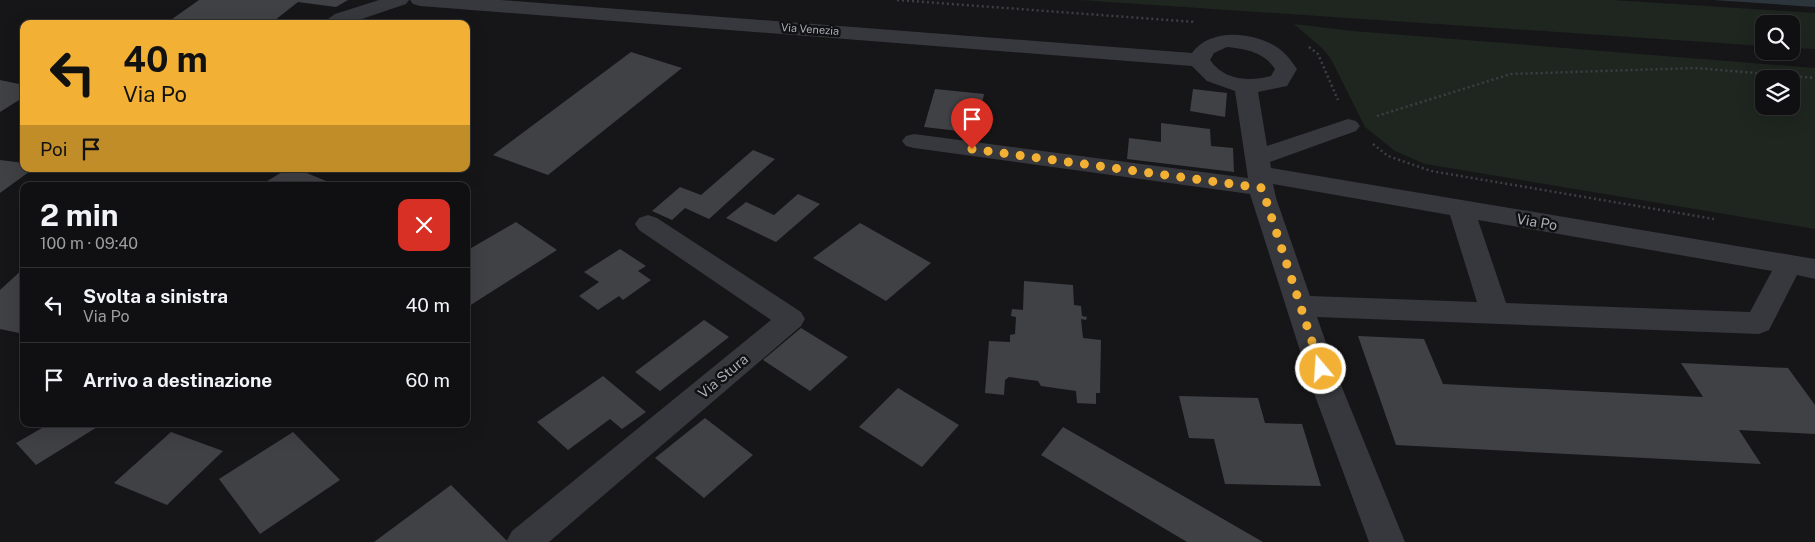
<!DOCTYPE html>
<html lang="it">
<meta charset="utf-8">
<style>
:root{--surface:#101012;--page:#1e1e20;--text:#f1f3f6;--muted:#9c9d9f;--line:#303032}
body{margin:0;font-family:"Public Sans",sans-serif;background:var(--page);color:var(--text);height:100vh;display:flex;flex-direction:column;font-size:19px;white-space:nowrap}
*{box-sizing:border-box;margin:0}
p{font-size:16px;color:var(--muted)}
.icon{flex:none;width:28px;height:28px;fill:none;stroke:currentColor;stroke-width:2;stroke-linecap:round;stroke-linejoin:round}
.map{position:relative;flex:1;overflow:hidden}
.details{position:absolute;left:20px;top:182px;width:450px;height:245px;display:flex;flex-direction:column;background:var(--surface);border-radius:10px;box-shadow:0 5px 20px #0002,0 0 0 1px var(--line)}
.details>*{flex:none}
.hud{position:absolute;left:20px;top:20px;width:450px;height:152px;border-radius:10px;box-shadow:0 5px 20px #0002,0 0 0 1px var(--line);background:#f2b134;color:#111;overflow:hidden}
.tools{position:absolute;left:1755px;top:15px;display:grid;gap:10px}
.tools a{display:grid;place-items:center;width:45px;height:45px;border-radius:10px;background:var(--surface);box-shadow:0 5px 20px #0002,0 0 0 1px var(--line);font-size:25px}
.pin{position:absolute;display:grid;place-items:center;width:42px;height:42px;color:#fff;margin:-51px -21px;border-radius:50% 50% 50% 0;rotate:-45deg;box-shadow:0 0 5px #0007}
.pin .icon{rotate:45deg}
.me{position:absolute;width:55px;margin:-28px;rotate:342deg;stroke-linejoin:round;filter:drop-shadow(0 0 4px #0008)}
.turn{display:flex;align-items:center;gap:18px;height:105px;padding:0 20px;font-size:22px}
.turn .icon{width:65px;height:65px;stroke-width:2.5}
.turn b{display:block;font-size:35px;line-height:42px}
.then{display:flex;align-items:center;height:48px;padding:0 20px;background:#0003;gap:10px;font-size:19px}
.round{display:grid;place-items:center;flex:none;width:52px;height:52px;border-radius:10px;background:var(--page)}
.overview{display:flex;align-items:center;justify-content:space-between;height:85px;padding:0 20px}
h1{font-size:30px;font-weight:700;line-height:38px}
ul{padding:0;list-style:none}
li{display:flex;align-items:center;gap:15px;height:75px;padding:0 20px;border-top:1px solid var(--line)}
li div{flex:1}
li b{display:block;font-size:19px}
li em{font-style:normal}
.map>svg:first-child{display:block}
.green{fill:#1e261f;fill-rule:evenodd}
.water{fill:#2c353c}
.building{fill:#404145}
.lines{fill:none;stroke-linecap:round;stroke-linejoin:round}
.path{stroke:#3d3f44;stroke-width:2.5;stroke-dasharray:2 3;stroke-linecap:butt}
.street{fill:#37383d;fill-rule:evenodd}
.route{stroke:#f2b134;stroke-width:9;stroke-dasharray:0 16.2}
.labels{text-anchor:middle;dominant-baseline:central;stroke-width:5;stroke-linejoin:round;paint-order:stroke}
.far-street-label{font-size:11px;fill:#a8adb8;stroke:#111113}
.street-label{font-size:14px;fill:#a8adb8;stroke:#111113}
</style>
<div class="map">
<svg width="1815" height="542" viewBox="0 0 1815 542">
<rect width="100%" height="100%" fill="#161618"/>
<path class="green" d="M1080,0H1613L1815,13V49L1791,48V24H1764V46Z
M1294,24L1353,31L1815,68V229L1425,164L1395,151L1365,127L1331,59L1323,49ZM1764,79H1791V106H1764Z"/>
<path class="water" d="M1713,0H1815V7Z"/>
<path class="building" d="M199,0H348L336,7L298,2L270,24H165Z
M631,52L682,68L548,175L493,155Z
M0,80L24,85V97L0,112Z
M935,89L984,94L976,133L924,127Z
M1193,89L1227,93L1225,117L1190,111Z
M1161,123L1210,129L1211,146L1233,148L1234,172L1127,159L1129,138L1161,142Z
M753,150L775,159L709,219L685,208L672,220L652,211L680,187L701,195Z
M0,160L24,163V169H33L0,193Z
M287,169H297L331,183L326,186H259Z
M798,194L820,204L776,242L726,218L746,202L774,215Z
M516,222L557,250L466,308V251Z
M860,223L931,263L886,301L813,258Z
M620,249L646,266L638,271L651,280L623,300L619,296L598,310L579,296L599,282L584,272Z
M24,268V334L0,329V290Z
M1024,281L1073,285L1074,305L1081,306L1082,316L1087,317L1086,320L1081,319L1083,338L1101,340L1100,393H1096V404L1077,403L1076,391L1041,386L1038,381L1009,377L1005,380L1004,395L985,393L989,341L1010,342V335L1015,334L1016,317L1011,316L1012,309L1023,310Z
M704,320L729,337L660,391L635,372Z
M801,328L848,357L810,391L763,360Z
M1358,336L1424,339L1443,384L1703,397L1681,363L1788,368L1815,405V434L1739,430L1761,464L1396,445Z
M603,376L646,412L622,429L610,419L568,450L537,422Z
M898,388L959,425L922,467L859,427Z
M1179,396L1258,398L1265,423L1302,424L1321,486L1225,484L1214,439L1189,438Z
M705,418L753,455L704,498L655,458Z
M49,424H102L36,465L16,443Z
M1063,427L1185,497L1263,542H1187L1041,455Z
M171,432L223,451L167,505L114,483Z
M293,432L340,480L260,534L219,479Z
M451,485L508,542H374Z"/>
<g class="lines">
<path class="path" d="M897,0L1195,22
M1309,47L1318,54L1338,100
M1377,116L1511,74L1695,68L1815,78
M1373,144L1388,156L1431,171L1714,219"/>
<path class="street" d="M379,0H409L406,4L347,24H321L335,14Z
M410,0H501L1192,53C1211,26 1259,32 1282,51C1288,56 1292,62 1297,69L1287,86L1258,92L1267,146L1348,119L1356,121L1360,126L1356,131L1270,162L1271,168L1815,259V279L1797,275L1769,330L1759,334L1317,317L1341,385L1405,542H1369L1311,385L1250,194L914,148L906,146L902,141L906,136L914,134L1248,178L1235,91L1207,81L1192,66L420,6L413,4ZM1227,47C1246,49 1264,52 1275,69L1271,76C1248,82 1224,80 1210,60L1214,53ZM1273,184L1450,215L1477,302L1310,296L1276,198ZM1478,220L1772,271L1750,312L1506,303Z
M648,215L657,218L801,312L805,319L801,326L549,542H506L512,531L771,320L639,230L635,224L639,218Z"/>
</g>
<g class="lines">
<path class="route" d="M972,149L1262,188L1321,369"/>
</g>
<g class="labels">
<g class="far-street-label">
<text transform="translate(810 29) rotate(4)">Via Venezia</text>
</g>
<g class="street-label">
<text transform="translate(1537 222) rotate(10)">Via Po</text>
<text transform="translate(723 376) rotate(-40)">Via Stura</text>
</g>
</g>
</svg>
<div class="tools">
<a><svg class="icon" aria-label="search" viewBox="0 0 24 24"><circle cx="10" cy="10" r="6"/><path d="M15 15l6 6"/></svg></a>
<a><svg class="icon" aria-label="layers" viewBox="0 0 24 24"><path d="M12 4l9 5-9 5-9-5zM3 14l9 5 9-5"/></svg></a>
</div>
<div class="pin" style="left:972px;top:149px;background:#d93025"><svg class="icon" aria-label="arrive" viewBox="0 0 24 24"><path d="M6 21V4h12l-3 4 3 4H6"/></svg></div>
<svg class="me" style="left:1321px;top:369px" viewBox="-20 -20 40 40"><circle r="17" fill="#f2b134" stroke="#fff" stroke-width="3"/><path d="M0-11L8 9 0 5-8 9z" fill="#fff"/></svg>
<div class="hud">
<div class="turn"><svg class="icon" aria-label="left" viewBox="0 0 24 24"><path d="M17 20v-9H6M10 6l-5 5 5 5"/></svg><div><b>40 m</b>Via Po</div></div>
<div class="then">Poi<svg class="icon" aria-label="arrive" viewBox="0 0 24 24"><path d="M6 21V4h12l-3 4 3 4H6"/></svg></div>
</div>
<section class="details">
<div class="overview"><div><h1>2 min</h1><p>100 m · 09:40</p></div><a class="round" style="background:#d93025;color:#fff"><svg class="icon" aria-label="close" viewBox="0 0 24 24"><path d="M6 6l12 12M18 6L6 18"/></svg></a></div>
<ul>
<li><svg class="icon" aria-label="left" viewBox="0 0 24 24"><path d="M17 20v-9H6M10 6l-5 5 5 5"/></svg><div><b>Svolta a sinistra</b><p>Via Po</p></div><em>40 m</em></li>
<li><svg class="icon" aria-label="arrive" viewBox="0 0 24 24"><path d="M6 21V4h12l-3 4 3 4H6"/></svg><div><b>Arrivo a destinazione</b></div><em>60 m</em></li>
</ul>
</section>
</div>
